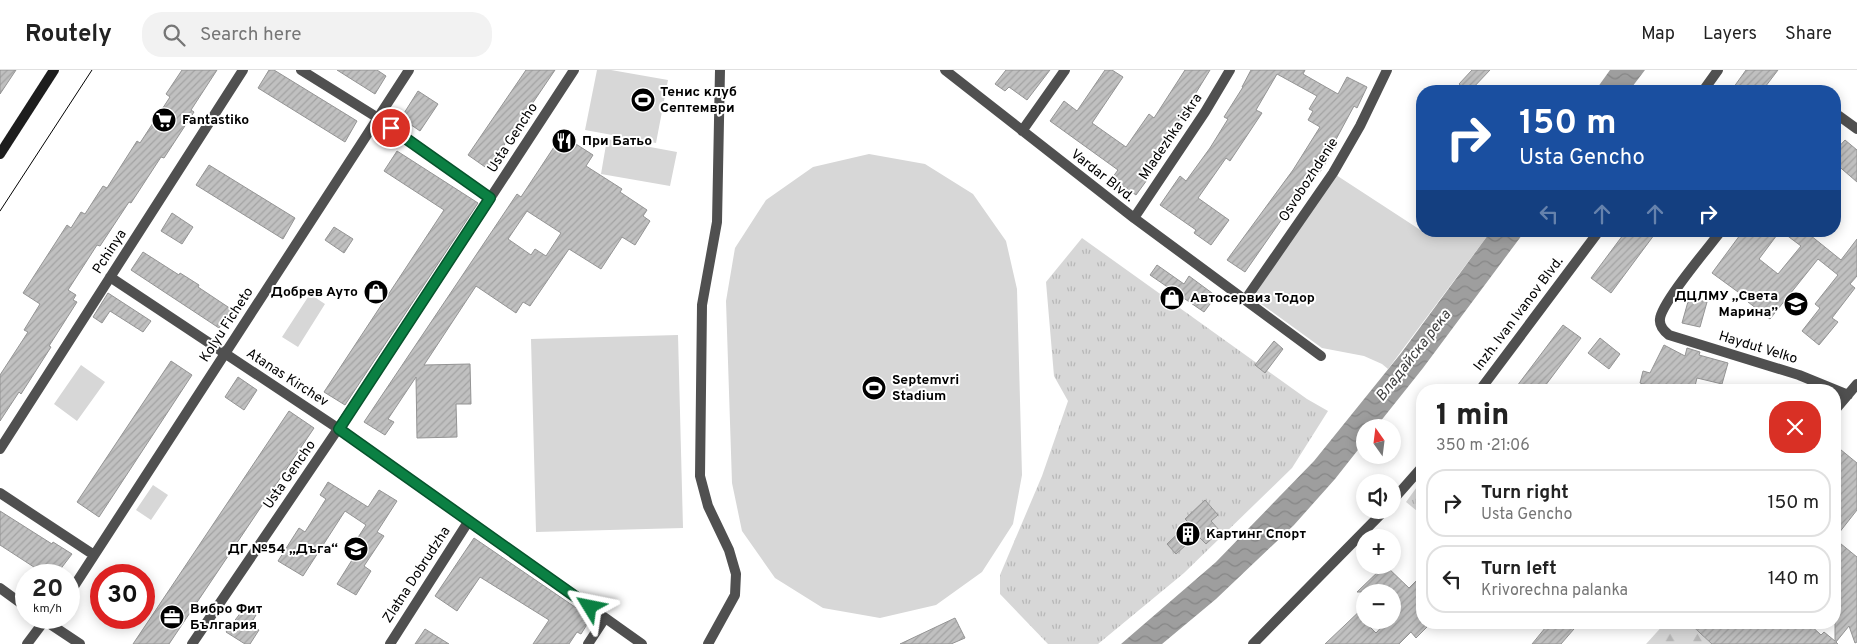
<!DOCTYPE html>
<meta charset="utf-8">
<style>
:root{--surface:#fff;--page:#f2f2f2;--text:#222;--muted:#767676;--line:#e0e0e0}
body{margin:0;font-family:Overpass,sans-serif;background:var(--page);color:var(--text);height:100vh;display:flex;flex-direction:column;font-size:19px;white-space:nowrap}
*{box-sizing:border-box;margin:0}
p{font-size:16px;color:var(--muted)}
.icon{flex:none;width:28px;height:28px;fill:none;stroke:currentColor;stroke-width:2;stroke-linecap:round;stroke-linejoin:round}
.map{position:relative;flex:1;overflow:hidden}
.side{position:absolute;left:1416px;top:314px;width:425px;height:245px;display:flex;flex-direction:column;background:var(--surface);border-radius:20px;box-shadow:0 2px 12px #0003}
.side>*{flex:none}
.banner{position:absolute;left:1416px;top:15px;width:425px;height:152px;border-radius:20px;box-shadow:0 2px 12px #0003;background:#1a4fa0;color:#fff;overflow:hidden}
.needle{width:32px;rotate:346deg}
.controls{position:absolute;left:1356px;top:349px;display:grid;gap:10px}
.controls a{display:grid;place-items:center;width:45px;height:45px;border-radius:50%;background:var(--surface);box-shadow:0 2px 12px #0003;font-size:25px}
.speed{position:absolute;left:15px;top:494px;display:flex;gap:10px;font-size:25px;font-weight:700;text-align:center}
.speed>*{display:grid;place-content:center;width:65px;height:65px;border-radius:50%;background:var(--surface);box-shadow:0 2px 12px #0003;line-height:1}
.speed small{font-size:12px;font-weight:400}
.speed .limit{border:8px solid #d22;background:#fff;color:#111}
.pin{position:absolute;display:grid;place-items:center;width:42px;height:42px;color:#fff;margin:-21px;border:2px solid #fff;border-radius:50%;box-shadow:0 1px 5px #0007}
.me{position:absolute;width:55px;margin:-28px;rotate:305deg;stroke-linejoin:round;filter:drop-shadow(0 0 4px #0008)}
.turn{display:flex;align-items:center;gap:18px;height:105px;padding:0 20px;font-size:22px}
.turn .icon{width:65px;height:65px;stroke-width:2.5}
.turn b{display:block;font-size:35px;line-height:42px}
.lanes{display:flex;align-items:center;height:48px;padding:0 20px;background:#0003;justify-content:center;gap:25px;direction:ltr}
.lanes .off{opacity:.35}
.round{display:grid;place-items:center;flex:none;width:52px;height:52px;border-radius:20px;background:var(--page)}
.headline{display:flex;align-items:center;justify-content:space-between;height:85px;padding:0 20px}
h1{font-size:30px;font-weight:800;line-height:38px}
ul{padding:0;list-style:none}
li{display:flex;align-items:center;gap:15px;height:68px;margin:0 10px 8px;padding:0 10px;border:2px solid var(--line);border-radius:20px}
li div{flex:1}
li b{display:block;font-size:19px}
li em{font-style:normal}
header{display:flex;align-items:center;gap:30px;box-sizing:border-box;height:70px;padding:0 25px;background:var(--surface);border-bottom:1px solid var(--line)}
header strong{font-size:24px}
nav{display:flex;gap:28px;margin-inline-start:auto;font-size:18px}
.search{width:350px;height:45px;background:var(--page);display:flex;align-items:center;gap:12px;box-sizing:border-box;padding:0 18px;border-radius:20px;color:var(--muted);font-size:19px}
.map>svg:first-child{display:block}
.grass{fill:url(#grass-tufts)}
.forest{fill:url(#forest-firs)}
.park{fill:#d7d7d7}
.water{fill:url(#water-waves)}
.building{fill:url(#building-hatch);stroke:#949494;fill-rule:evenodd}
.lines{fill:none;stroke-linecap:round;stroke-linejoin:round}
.street{stroke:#505050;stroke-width:10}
.secondary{stroke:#1d1d1d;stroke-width:10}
.tram{stroke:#000;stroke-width:1}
.route-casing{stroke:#07532c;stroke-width:12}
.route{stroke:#0b8043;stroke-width:9}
.labels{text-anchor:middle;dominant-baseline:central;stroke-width:4;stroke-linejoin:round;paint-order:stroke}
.poi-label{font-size:14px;font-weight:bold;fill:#000;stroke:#fff;text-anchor:start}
.street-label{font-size:14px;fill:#000;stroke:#fff}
.water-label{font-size:15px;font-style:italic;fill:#3f3f3f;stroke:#fff}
</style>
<header>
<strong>Routely</strong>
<div class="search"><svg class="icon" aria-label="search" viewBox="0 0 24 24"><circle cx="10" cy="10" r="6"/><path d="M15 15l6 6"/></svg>Search here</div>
<nav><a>Map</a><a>Layers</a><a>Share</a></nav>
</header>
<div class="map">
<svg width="1857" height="574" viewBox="0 0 1857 574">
<defs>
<pattern id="grass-tufts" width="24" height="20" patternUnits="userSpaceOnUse" patternTransform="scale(1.25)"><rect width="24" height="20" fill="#d7d7d7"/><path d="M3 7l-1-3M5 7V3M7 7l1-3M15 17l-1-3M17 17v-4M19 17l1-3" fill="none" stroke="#b7b7b7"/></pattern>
<pattern id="forest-firs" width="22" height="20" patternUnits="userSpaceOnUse" patternTransform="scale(1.25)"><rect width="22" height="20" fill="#d7d7d7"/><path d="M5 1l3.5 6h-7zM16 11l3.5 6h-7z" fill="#b7b7b7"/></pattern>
<pattern id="water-waves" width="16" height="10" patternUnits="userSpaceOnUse" patternTransform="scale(1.25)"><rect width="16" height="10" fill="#9e9e9e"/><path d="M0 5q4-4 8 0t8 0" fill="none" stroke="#868686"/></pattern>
<pattern id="building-hatch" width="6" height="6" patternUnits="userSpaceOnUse" patternTransform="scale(1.25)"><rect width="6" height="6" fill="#c0c0c0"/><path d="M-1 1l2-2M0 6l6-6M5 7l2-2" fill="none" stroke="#a3a3a3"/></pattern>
</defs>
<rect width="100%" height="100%" fill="#fff"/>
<path class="grass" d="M1082,168L1307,329L1328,341L1292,398L1184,503L1098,574H1048L1000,524V505L1042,406L1068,331L1054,306L1046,212Z
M1422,410V445L1406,432Z"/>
<path class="forest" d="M1666,552L1688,553L1712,574H1646Z"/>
<path class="park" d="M597,0H611L668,10L656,73L585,60Z
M607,69L677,82L670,116L601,104Z
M869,84L925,94L973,124L1006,171L1017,219L1022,405L1013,454L982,502L936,535L880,548L823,538L775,508L742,461L732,413L726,231L735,178L766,130L813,97Z
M1333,103L1422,161H1491L1388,299L1382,294L1364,286L1322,278L1253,228Z
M310,224L325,234L298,277L282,267Z
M678,265L683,458L536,462L531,269Z
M81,295L105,312L77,351L54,334Z
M153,415L168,425L151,450L136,440Z"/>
<path class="water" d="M1610,0H1645L1629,21H1595Z
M1491,161H1525L1423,298L1376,357L1365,358V371L1335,409L1294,455L1216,529L1162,574H1121L1216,492L1314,391L1402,282Z"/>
<path class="building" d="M0,0H16L0,24Z
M182,0H217L191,40L194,42L164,88L161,87L131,133L129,132L100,176L97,175L68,220L76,225L73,230L77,232L49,276L51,277L21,324L19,322L0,351V305L28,262L24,260L40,234L23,223L67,155L71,158L81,142L85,144L103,116L107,118L137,71L140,73L170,27L166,24Z
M269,0H274L357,51L345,72L258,18Z
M337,0H377L386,6L375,24Z
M526,0H555L488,99L468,85Z
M1006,0H1050L1027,30L1009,17L1005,21L995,14Z
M1105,0H1112L1123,7L1092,53L1126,77L1149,44L1154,48L1185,0H1210L1173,60L1149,95L1155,99L1136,125L1112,108L1118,100L1050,51L1064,31L1077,41Z
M1251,0H1305L1303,4L1338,24L1347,7L1367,17L1357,38L1354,36L1334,73L1337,75L1318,105L1314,103L1245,202L1227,190L1293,100L1320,57L1308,50L1313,41L1309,39L1317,26L1277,4L1256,40L1262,43L1230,91L1226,88L1198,128L1229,150L1211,175L1194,163L1196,160L1160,135L1180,106L1186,111L1210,78L1228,49L1224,47L1243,17H1242Z
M1472,0H1490L1470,21H1467L1459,14Z
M1746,0H1778L1762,21H1731Z
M418,21L438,34L420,61L401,48Z
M565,67L593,85L586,96L622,119L620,122L647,140L643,146L650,151L635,175L622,167L601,199L569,179L530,236L523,232L516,243L476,216L424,295L470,294L471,334H456L457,367L417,368L416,307L388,349L394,352L385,365L364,352L517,124L521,127L556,74L559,76ZM527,141L561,163L546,186L535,179L531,185L508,169Z
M1845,70L1857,80V112L1835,93V81Z
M397,81L478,133L345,335L324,322L444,140L384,101Z
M209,95L295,148L283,169L196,115Z
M172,143L193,157L182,174L161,161Z
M334,157L353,169L344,183L325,170Z
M1626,161H1657L1611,223L1591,208Z
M1743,161H1780L1759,189L1778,204L1801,176L1781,161H1805L1841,190L1857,169V206L1850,214L1855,218L1832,248L1838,252L1819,275L1802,261L1820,238L1815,234L1838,205L1818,189L1770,249L1748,232L1749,230L1712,203Z
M143,182L179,205L180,203L188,208L199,215L198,217L231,239L219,258L131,200Z
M1157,195L1184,214L1189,206L1216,226L1204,242L1150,205Z
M108,223L151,251L143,262L110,241L102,253L93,247Z
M1689,228L1707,232L1700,257L1682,253Z
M1563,255L1581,268L1542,320H1514Z
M1600,268L1620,284L1609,299L1588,283Z
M1274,271L1283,279L1265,303L1255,295Z
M1664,275L1685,286L1687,278L1700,282L1699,285L1728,293L1722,314L1697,308L1694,320H1662L1640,313L1643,301L1650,303Z
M171,291L192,305L99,447L77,432Z
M238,307L257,320L244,340L225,327Z
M289,341L314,358L169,574H133Z
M1835,375L1857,393V440L1835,468Z
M328,412L368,437L379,420L397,431L377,462L384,466L364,496L371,501L356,525L337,514L352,490L346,486L366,455L345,441L303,506L278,491L299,458L305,462L326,429L320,425Z
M1205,430L1218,445L1211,451L1220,461L1206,474L1197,465L1176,484L1167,474L1189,453L1185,449Z
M0,441L52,474L53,472L72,484L56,505H52L42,499L40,501L0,475Z
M474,468L591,548L581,564L577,562L569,574H533L549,550L480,507L457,541L435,526Z
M1835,469L1857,487V572L1855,573L1849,556L1836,572L1838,574H1712L1688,552H1807L1821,565L1824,562L1835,571Z
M1385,495L1409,518L1422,505V552H1432L1416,568L1411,562L1399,574H1325L1365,536V552L1376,563L1388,550H1392V522H1357Z
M245,537L256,545L250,555L259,560L250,574H245L226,562Z
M955,548L965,568L951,574H900Z
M1550,552H1580L1561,574H1532Z
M425,559L449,574H415Z"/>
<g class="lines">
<path class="street" d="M301,0L378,48L490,128
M945,0L1134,148L1321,286
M1703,21L1718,0
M1835,43L1857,59
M1022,61L1065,0
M1134,148L1205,42L1230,0
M1721,161C1709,177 1661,233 1660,249C1659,256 1664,261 1669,265L1799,305L1848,325
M110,207L339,359L642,574
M1245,230L1333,103L1360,56L1387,0
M1480,320L1599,161
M1835,340L1857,314
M0,379L243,0
M0,423L94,485
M1392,431L1422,397
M0,518L26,537
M69,524L409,0
M41,548L80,574
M27,574L45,550
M192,574L376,303L574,0
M390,574L468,452
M588,574L605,548
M708,574L735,525L736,504L729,480L708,436L700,406L702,235L717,152L720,0
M1253,574L1385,440"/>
<path class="secondary" d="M0,84L54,0"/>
<path class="tram" d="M0,141L92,0"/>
</g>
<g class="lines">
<defs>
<path id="route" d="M391,58L490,128L339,359L590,537"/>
</defs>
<use href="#route" class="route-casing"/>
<use href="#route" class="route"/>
</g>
<defs>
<symbol id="stadium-disc" viewBox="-11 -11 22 22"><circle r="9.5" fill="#000" stroke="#fff"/><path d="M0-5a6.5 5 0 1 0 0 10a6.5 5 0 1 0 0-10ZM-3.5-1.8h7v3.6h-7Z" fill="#fff"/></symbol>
<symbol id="supermarket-disc" viewBox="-11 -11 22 22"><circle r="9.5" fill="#000" stroke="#fff"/><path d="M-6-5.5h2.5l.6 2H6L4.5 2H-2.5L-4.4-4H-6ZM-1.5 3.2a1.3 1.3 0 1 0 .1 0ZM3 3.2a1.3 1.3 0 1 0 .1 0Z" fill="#fff"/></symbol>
<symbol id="restaurant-disc" viewBox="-11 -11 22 22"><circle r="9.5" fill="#000" stroke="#fff"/><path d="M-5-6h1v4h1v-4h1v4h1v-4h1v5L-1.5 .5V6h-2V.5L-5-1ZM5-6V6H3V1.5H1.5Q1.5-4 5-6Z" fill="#fff"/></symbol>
<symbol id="shop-disc" viewBox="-11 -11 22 22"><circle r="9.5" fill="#000" stroke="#fff"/><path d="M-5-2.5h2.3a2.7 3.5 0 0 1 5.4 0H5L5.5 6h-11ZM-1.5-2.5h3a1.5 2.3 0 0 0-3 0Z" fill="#fff"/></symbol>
<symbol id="school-disc" viewBox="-11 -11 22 22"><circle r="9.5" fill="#000" stroke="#fff"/><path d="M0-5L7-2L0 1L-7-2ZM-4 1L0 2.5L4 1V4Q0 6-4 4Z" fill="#fff"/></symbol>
<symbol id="building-disc" viewBox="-11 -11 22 22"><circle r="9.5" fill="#000" stroke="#fff"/><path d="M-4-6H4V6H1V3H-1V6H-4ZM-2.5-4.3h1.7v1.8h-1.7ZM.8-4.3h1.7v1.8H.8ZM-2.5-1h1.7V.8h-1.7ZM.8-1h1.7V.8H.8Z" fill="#fff"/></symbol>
<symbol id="office-disc" viewBox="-11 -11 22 22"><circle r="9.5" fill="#000" stroke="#fff"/><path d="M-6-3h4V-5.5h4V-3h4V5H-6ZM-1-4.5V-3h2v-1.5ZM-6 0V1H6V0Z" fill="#fff"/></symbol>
</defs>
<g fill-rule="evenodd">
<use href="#stadium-disc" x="629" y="16" width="28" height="28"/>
<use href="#supermarket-disc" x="150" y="36" width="28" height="28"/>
<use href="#restaurant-disc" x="550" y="57" width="28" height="28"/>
<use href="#shop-disc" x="362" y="208" width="28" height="28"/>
<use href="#shop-disc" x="1158" y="214" width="28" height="28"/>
<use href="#school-disc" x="1782" y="220" width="28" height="28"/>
<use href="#stadium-disc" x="860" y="304" width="28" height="28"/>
<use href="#building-disc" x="1174" y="450" width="28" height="28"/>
<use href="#school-disc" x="342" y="465" width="28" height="28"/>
<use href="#office-disc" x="158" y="533" width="28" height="28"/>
</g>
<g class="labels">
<g class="poi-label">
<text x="660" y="22">Тенис клуб<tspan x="660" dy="16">Септември</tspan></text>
<text x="182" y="50">Fantastiko</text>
<text x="582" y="71">При Батьо</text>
<text x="358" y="222" text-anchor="end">Добрев Ауто</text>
<text x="1778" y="226" text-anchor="end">ДЦЛМУ „Света<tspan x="1778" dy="16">Марина”</tspan></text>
<text x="1190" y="228">Автосервиз Тодор</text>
<text x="892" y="310">Septemvri<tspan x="892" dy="16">Stadium</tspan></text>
<text x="1206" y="464">Картинг Спорт</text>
<text x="338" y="479" text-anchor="end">ДГ №54 „Дъга“</text>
<text x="190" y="539">Вибро Фит<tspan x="190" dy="16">България</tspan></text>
</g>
<g class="street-label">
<text transform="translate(1171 67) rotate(-56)">Mladezhka iskra</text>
<text transform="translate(513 68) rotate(-57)">Usta Gencho</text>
<text transform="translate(1102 106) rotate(38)">Vardar Blvd.</text>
<text transform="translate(1309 110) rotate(-57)">Osvobozhdenie</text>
<text transform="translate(110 182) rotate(-57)">Pchinya</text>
<text transform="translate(1519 244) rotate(-53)">Inzh. Ivan Ivanov Blvd.</text>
<text transform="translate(227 255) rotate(-57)">Kolyu Ficheto</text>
<text transform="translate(1758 278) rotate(17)">Haydut Velko</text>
<text transform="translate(287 308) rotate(33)">Atanas Kirchev</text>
<text transform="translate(290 405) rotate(-55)">Usta Gencho</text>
<text transform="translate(417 505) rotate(-57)">Zlatna Dobrudzha</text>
</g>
<g class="water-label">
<text transform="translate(1414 286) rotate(-52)">Владайска река</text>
</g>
</g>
</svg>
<div class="controls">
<a><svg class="needle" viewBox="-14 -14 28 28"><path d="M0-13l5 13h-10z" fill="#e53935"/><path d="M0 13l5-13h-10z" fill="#767676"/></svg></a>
<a><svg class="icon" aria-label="sound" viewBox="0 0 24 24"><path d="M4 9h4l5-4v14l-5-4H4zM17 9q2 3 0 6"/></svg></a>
<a>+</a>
<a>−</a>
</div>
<div class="speed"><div>20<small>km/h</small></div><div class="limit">30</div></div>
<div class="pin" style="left:391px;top:58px;background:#d93025"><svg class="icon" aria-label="arrive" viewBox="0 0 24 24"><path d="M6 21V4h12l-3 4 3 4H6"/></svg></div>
<svg class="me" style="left:590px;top:537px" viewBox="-20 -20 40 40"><path d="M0-17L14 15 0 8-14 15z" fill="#0b8043" stroke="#fff" stroke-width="4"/></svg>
<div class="banner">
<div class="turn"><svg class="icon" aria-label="right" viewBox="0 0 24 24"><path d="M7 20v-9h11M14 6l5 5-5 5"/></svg><div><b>150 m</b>Usta Gencho</div></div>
<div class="lanes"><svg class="icon off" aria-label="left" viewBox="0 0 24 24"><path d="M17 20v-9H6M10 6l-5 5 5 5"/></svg><svg class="icon off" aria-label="ahead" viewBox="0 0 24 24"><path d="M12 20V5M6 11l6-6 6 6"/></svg><svg class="icon off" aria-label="ahead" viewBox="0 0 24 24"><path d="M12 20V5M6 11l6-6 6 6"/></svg><svg class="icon" aria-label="right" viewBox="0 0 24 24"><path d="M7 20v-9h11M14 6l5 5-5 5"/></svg></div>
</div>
<section class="side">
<div class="headline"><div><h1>1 min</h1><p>350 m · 21:06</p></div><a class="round" style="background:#d93025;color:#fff"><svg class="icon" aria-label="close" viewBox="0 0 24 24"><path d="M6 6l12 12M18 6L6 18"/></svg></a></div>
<ul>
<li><svg class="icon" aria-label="right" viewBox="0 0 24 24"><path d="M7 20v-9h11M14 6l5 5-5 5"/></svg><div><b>Turn right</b><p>Usta Gencho</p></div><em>150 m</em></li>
<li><svg class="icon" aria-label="left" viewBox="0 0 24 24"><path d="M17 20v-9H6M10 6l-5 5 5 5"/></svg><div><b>Turn left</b><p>Krivorechna palanka</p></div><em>140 m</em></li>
</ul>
</section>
</div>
